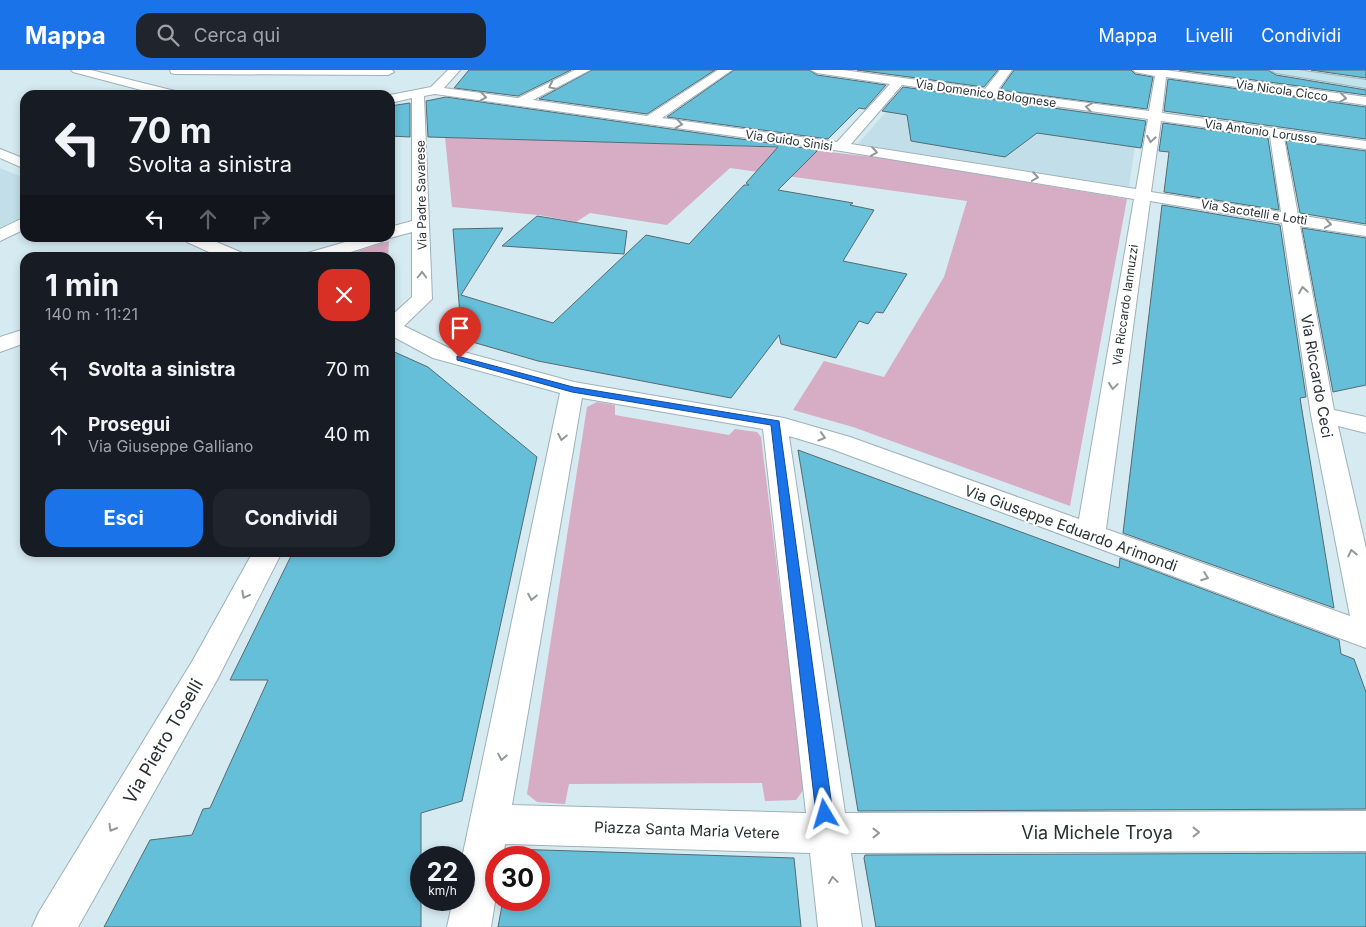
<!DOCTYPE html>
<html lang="it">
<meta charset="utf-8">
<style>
:root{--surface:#171b24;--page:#20242c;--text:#f1f3f6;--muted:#9ea1a6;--accent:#1a73e8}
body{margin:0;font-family:Inter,sans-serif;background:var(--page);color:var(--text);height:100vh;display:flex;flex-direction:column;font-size:19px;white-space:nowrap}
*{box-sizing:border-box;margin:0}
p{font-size:16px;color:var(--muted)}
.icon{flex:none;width:28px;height:28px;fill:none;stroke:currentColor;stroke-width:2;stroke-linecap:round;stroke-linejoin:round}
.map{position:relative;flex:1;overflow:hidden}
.sheet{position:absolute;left:20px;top:182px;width:375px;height:305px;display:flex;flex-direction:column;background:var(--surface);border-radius:15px;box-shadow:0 2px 8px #0003}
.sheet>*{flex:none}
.top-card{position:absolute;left:20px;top:20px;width:375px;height:152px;border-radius:15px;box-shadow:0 2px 8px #0003;background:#171b24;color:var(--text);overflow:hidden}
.speed{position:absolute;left:410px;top:776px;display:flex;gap:10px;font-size:25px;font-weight:700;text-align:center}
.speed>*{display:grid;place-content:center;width:65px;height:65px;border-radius:50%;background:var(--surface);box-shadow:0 2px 8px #0003;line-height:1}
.speed small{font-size:12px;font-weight:400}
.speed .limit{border:8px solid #d22;background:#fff;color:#111}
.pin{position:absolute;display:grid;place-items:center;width:42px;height:42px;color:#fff;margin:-51px -21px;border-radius:50% 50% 50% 0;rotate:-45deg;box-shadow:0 0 5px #0007}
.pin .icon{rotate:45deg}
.me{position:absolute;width:55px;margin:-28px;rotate:353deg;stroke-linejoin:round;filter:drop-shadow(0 0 4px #0008)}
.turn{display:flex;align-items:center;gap:18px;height:105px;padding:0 25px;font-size:22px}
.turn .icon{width:65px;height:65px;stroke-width:2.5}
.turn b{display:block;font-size:35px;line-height:42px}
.lanes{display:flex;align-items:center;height:48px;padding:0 25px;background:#0003;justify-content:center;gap:25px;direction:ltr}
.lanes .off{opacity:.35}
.round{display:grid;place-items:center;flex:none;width:52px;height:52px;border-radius:15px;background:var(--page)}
.headline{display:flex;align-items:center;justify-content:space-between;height:85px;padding:0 25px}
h1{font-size:30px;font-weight:700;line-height:38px}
.primary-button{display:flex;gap:10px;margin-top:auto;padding:10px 25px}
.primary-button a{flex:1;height:58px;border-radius:15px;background:var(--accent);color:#fff;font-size:20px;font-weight:700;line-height:58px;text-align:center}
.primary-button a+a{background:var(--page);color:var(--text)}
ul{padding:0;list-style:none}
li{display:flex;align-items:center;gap:15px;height:65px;padding:0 25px}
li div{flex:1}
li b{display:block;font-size:19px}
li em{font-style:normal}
header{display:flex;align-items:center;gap:30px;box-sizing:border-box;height:70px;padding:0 25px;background:var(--accent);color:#fff}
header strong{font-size:24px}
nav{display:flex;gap:28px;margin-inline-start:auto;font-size:18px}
.search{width:350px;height:45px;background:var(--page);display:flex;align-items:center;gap:12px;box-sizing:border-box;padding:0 18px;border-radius:15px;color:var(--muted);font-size:19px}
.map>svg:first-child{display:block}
.built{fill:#c2dfe9}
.green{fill:#d7acc5}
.building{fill:#66bfd9;stroke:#576a70}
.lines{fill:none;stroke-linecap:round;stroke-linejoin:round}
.minor-casing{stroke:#9db1b8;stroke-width:2}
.secondary-casing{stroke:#9db1b8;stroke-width:2}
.minor{fill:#fff;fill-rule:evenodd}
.secondary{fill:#c0e3ec;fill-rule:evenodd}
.oneway{stroke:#949899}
.route{fill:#1a73e8;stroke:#114b97}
.labels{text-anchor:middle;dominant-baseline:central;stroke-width:4;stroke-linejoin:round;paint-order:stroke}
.far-street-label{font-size:12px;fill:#283033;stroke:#fff}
.street-label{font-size:15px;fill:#283033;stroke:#fff}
.near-street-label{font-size:18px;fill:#283033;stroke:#fff}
</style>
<header>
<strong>Mappa</strong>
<div class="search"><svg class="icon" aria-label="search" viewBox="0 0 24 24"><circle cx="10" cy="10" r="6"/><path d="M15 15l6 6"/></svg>Cerca qui</div>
<nav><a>Mappa</a><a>Livelli</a><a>Condividi</a></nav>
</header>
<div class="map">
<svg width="1366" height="857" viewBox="0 0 1366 857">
<rect width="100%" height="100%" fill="#d5eaf1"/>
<path class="built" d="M917,19L1139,48L1129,117L858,74L904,21L913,22Z
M0,98L25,108V145L0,158Z"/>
<path class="green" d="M445,67L793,78L882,88L1127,129L1070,436L853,357L793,340L824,291L884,307L944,207L967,131L730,98L667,155L590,143L576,152L539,145L452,137Z
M389,171L388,187H339Z
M597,332L615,335V345L729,365L735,359L757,362L761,367L804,719L796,730L765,731L762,713L569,714L565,734L537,732L527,724L587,337Z"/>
<path class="building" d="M469,0H571L518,26L454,18Z
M592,0H715L647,44L539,29Z
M734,0H809L817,5L886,15L865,39L859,38L828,69L667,47Z
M857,0H998L984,17Z
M1014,0H1131L1135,4L1153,7L1147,39L1000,20Z
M1179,0H1268L1276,5L1366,20V25Z
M1311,0H1366V8Z
M1168,9L1366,37V69L1164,41Z
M903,17L1146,51L1141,78L1037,63L1005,87L911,71L907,45L882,41Z
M446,27L818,80L778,120L853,133L850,135L874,140L843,191L907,204L883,243L876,242L868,254L859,251L836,288L781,274L779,265L731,328L538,291L462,269L453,159L503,158L461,225L553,253L646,165L689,174L744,115H749L746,113L778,77L428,67L426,31Z
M410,33V67L390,66V36Z
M1163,53L1268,68L1279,140L1164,122L1169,82L1159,81Z
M1286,70L1366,81V154L1300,143Z
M1162,135L1280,155L1306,327L1300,328L1334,538L1123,463Z
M537,146L627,161L624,184L502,176Z
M1302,158L1366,168V315L1333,322Z
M390,280L428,297L537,387L462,731L421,743V857H104L150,770L192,765L203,739L210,738L268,610H230L293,482H390Z
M798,380L1119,498L1120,488L1339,570L1341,584L1354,589L1366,622V739L858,741Z
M511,779L794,788L801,857H498L503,830H539V788H509Z
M1366,783V857H876L864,788L865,785Z"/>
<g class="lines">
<defs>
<path id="minor" d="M71,0H91L179,22L181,25H160L73,2Z
M170,0H392L394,2L388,5L175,4L171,3Z
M448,0H460L444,18L518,28L575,0H590L533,30L647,46L718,0H732L662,48L837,72L890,14L817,3L811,0H843L985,19L1000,0H1012L997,21L1149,41L1155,6L1135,2L1133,0H1165L1366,27V35L1166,7L1162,43L1366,71V79L1284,68L1298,145L1366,156V166L1300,156L1334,340L1366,347V363L1338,356L1366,478V578L832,379L789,366L845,743L1366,741V781L851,783L862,857H818L810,783L505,774L503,788H496V826L491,857H447L453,830H464L462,788L560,323L433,288L390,265V247L412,227V162L390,168H387H390V157L412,151V28L390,33V25L431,17ZM902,15L1148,49L1136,119L851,74ZM435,24L841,81L1134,129L1079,449L850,367L784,348L574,312L449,278L404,256L432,229L424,26ZM1161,51L1270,66L1281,142L1151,122ZM1150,131L1282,153L1311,345L1350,546L1106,459ZM582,328L763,359L806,743L512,735Z
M0,79L25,89V99L0,88Z
M25,147V159L0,171V159Z
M184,168H207L245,184L247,188H222L187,172Z
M359,168H385L382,172L332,188H302L304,184Z
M25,259V273L0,282V267Z
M253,482H282L217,610L78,857H32L39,842L193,590Z"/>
<path id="secondary" d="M1270,0H1298L1366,10V18L1276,3Z"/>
</defs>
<use href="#minor" class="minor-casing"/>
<use href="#secondary" class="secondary-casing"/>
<use href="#minor" class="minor"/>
<use href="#secondary" class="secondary"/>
</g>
<defs><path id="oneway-chevron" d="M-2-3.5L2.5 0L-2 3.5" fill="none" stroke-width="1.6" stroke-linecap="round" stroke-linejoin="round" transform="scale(1.25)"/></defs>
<g class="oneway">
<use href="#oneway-chevron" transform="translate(552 16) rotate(154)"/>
<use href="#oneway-chevron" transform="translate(483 27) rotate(8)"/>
<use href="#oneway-chevron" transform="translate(1343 28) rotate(8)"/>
<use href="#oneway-chevron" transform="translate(1089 37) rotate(-172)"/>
<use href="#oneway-chevron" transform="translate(679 54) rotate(8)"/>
<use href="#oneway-chevron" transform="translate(1151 69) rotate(100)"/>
<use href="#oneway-chevron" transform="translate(874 82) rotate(9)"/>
<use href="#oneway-chevron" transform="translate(1035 107) rotate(9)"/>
<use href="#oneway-chevron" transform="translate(1328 154) rotate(9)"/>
<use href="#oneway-chevron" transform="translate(422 205) rotate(-90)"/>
<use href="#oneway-chevron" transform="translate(1303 220) rotate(-99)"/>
<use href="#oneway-chevron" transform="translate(1113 316) rotate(98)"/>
<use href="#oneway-chevron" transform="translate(562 367) rotate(101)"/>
<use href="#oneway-chevron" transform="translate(822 367) rotate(17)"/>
<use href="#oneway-chevron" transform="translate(1352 483) rotate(-102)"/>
<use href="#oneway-chevron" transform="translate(1205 507) rotate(20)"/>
<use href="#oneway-chevron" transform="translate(245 525) rotate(118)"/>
<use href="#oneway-chevron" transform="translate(532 527) rotate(101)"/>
<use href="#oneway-chevron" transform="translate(502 687) rotate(101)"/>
<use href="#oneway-chevron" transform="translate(112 758) rotate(120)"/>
<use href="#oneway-chevron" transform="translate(1196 762)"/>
<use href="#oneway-chevron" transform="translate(876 763)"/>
<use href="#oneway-chevron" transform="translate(833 810) rotate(-98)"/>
</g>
<path class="route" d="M457,286L573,317L779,351L833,744L830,750L825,752L819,750L816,744L771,355L572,322L457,290Z"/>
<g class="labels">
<g class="far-street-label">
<text transform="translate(1282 20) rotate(8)">Via Nicola Cicco</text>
<text transform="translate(986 23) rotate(8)">Via Domenico Bolognese</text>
<text transform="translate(1261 61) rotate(8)">Via Antonio Lorusso</text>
<text transform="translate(789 70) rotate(8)">Via Guido Sinisi</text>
<text transform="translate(421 125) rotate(-91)">Via Padre Savarese</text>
<text transform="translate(1254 142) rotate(9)">Via Sacotelli e Lotti</text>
<text transform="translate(1125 235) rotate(-82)">Via Riccardo Iannuzzi</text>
</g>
<g class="street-label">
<text transform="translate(1317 306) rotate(80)">Via Riccardo Ceci</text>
<text transform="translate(1071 458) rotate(20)">Via Giuseppe Eduardo Arimondi</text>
<text transform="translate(687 760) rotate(2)">Piazza Santa Maria Vetere</text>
</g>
<g class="near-street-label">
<text transform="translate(163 671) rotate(-60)">Via Pietro Toselli</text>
<text x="1097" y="762">Via Michele Troya</text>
</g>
</g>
</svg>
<div class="speed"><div>22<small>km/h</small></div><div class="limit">30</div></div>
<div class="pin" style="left:460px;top:288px;background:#d93025"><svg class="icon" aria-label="arrive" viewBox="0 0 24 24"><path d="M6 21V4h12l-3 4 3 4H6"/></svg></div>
<svg class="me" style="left:825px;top:744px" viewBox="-20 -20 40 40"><path d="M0-17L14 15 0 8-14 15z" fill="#1a73e8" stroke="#fff" stroke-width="4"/></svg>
<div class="top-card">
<div class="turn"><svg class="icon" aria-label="left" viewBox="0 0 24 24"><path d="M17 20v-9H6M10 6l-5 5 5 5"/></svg><div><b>70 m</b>Svolta a sinistra</div></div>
<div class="lanes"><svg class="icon" aria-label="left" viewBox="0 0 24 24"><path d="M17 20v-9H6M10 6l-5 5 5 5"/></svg><svg class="icon off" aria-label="ahead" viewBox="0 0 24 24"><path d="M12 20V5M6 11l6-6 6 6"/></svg><svg class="icon off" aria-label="right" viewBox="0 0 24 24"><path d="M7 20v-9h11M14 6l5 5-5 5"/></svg></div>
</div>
<section class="sheet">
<div class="headline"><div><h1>1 min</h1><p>140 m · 11:21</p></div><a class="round" style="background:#d93025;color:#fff"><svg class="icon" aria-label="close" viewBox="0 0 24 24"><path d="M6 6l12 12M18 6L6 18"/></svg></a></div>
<ul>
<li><svg class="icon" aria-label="left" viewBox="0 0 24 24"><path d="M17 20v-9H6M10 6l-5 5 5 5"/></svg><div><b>Svolta a sinistra</b></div><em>70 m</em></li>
<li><svg class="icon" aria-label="ahead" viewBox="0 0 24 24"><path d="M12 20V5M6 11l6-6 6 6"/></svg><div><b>Prosegui</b><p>Via Giuseppe Galliano</p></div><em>40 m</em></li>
</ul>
<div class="primary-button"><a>Esci</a><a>Condividi</a></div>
</section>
</div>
